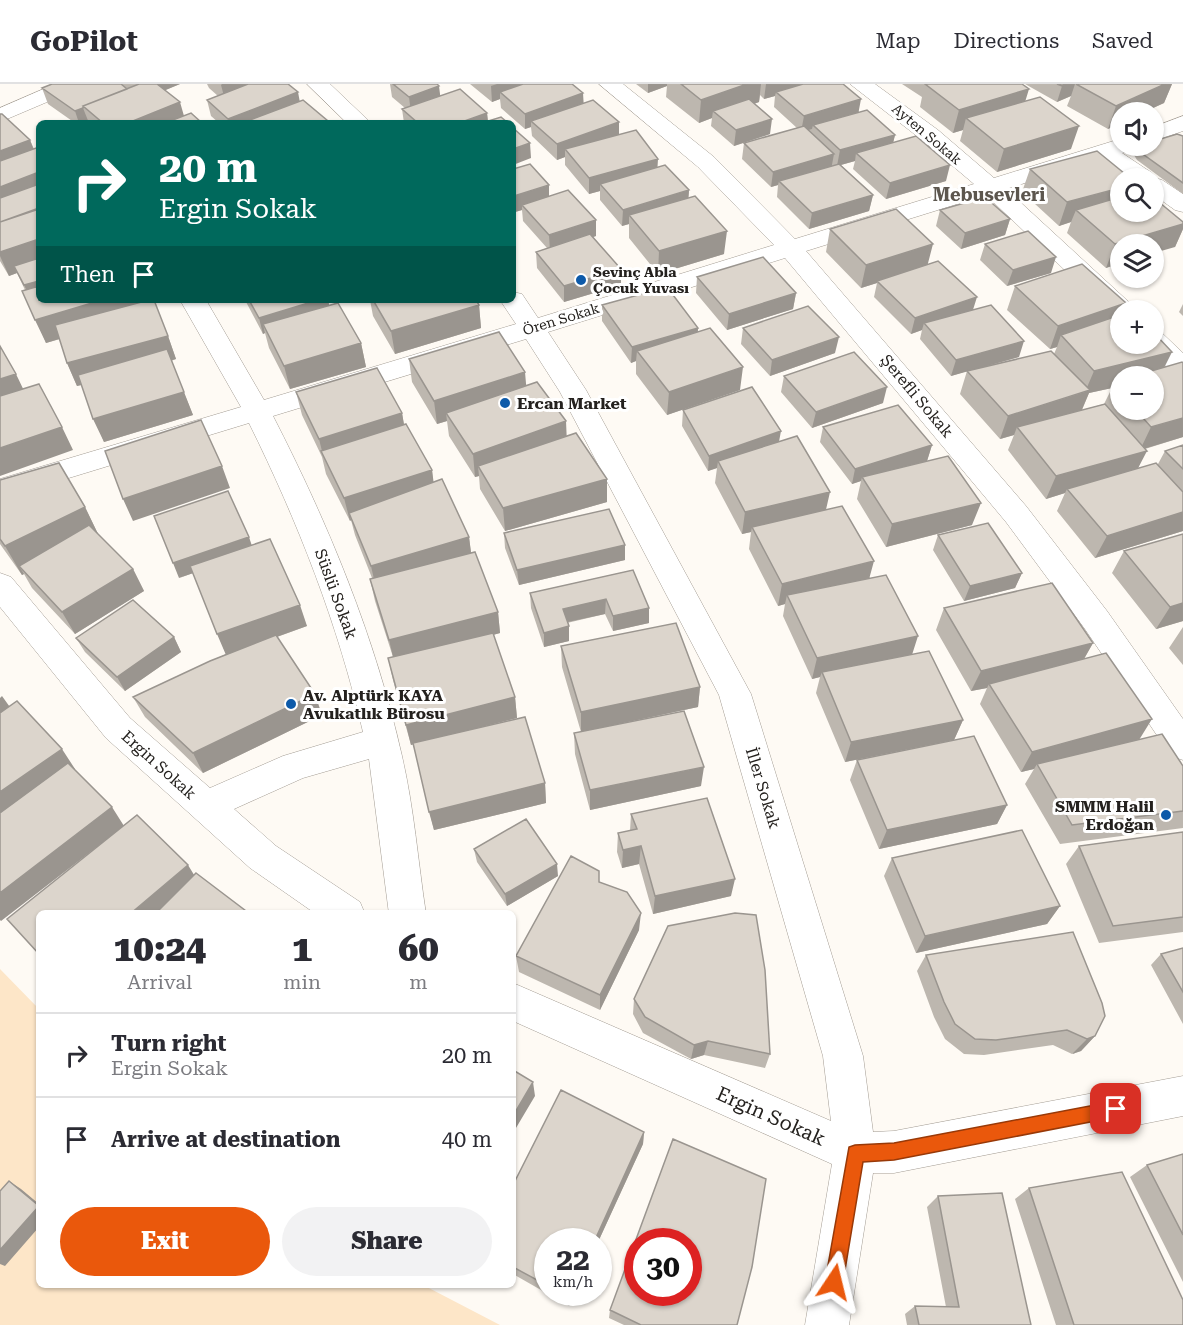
<!DOCTYPE html>
<meta charset="utf-8">
<style>
:root{--surface:#fff;--page:#f2f2f3;--text:#2b2b33;--muted:#7c7c81;--line:#e1e1e2;--accent:#ea580c}
body{margin:0;font-family:"Roboto Serif",serif;background:var(--page);color:var(--text);height:100vh;display:flex;flex-direction:column;font-size:22px;white-space:nowrap}
*{box-sizing:border-box;margin:0}
p{font-size:20px;color:var(--muted)}
.icon{flex:none;width:33px;height:33px;fill:none;stroke:currentColor;stroke-width:2;stroke-linecap:round;stroke-linejoin:round}
.map{position:relative;flex:1;overflow:hidden}
.side{position:absolute;left:36px;top:826px;width:480px;height:378px;display:flex;flex-direction:column;background:var(--surface);border-radius:9px;box-shadow:0 2px 4px #0004}
.side>*{flex:none}
.top-card{position:absolute;left:36px;top:36px;width:480px;height:183px;border-radius:9px;box-shadow:0 2px 4px #0004;background:#00695c;color:#fff;overflow:hidden}
.controls{position:absolute;left:1110px;top:18px;display:grid;gap:12px}
.controls a{display:grid;place-items:center;width:54px;height:54px;border-radius:50%;background:var(--surface);box-shadow:0 2px 4px #0004;font-size:30px}
.speed{position:absolute;left:534px;top:1144px;display:flex;gap:12px;font-size:30px;font-weight:700;text-align:center}
.speed>*{display:grid;place-content:center;width:78px;height:78px;border-radius:50%;background:var(--surface);box-shadow:0 2px 4px #0004;line-height:1}
.speed small{font-size:15px;font-weight:400}
.speed .limit{border:9px solid #d22;background:#fff;color:#111}
.pin{position:absolute;display:grid;place-items:center;width:51px;height:51px;color:#fff;margin:-26px;border-radius:12px;box-shadow:0 3px 9px #0006}
.me{position:absolute;width:66px;margin:-33px;rotate:10deg;stroke-linejoin:round;filter:drop-shadow(0 0 4px #0008)}
.turn{display:flex;align-items:center;gap:21px;height:126px;padding:0 24px;font-size:27px}
.turn .icon{width:78px;height:78px;stroke-width:2.5}
.turn b{display:block;font-size:42px;line-height:51px}
.then{display:flex;align-items:center;height:57px;padding:0 24px;background:#0003;gap:12px;font-size:22px}
.eta{display:flex;justify-content:space-evenly;align-items:center;height:102px;text-align:center}
.eta b{font-size:36px;font-weight:800;line-height:42px}
.button{display:flex;gap:12px;margin-top:auto;padding:12px 24px}
.button a{flex:1;height:69px;border-radius:36px;background:var(--accent);color:#fff;font-size:24px;font-weight:800;line-height:69px;text-align:center}
.button a+a{background:var(--page);color:var(--text)}
ul{padding:0;list-style:none}
li{display:flex;align-items:center;gap:18px;height:84px;padding:0 24px;border-top:2px solid var(--line)}
li div{flex:1}
li b{display:block;font-size:22px}
li em{font-style:normal}
header{display:flex;align-items:center;gap:36px;box-sizing:border-box;height:84px;padding:0 30px;background:var(--surface);border-bottom:2px solid var(--line)}
header strong{font-size:28px}
nav{display:flex;gap:33px;margin-inline-start:auto;font-size:21px}
.map>svg:first-child{display:block}
.green{fill:#fde6c8}
.lines{fill:none;stroke-linecap:round;stroke-linejoin:round}
.minor-casing{stroke:#a39c93;stroke-width:1}
.minor{fill:#fff;fill-rule:evenodd}
.wall{fill:#bdb7af;fill-rule:evenodd}
.shaded-wall{fill:#9a958f}
.building{fill:#dcd5cc;stroke:#9a958f;stroke-width:1.5;fill-rule:evenodd}
.route{fill:#ea580c;stroke:#983908;stroke-width:1.5}
.poi-dot{fill:#0d5aa9;stroke:#fff;stroke-width:2}
.labels{text-anchor:middle;dominant-baseline:central;stroke-width:6;stroke-linejoin:round;paint-order:stroke}
.far-street-label{font-size:14px;fill:#24211e;stroke:#fff}
.far-poi-label{font-size:14px;font-weight:bold;fill:#24211e;stroke:#fff;text-anchor:start}
.street-label{font-size:16px;fill:#24211e;stroke:#fff}
.poi-label{font-size:16px;font-weight:bold;fill:#24211e;stroke:#fff;text-anchor:start}
.far-district-label{font-size:18px;font-weight:bold;fill:#5c564e;stroke:#fff}
.near-street-label{font-size:20px;fill:#24211e;stroke:#fff}
</style>
<header>
<strong>GoPilot</strong>
<nav><a>Map</a><a>Directions</a><a>Saved</a></nav>
</header>
<div class="map">
<svg width="1183" height="1241" viewBox="0 0 1183 1241">
<rect width="100%" height="100%" fill="#fefaf4"/>
<path class="green" d="M0,885L39,925V1202H425L500,1241H0Z"/>
<g class="lines">
<defs>
<path id="minor" d="M55,0H84L80,4L0,38V24Z
M307,0H330L371,39H347Z
M599,0H623L714,73L795,155L974,100L922,56L850,0H875L938,46L994,94L1120,55V62H1132L1129,67L1122,69L1152,89L1155,94L1162,96L1183,110V128L1175,126L1154,111V94H1130L1101,75L1006,105L1131,220L1134,226H1120V234L1113,232L986,111L806,167L1026,422L1107,527L1183,635V676L1171,672L1085,545L1006,438L785,174L548,248L586,306L751,610L863,972L873,1048L894,1047L1183,992V1032L894,1089H873L849,1241H805L832,1080L513,937V899L831,1037L823,972L719,611L560,308L526,255L273,332C329,441 375,553 402,672C414,724 418,777 426,830H389L369,675L303,694L234,725L276,762L360,818L365,830H316L250,784L106,654L0,523V489L11,493L130,634L210,704L283,672L363,648C338,540 298,438 249,339L0,415V395L241,323L180,216H206L264,316L516,240L500,216H513V208L522,210L538,234L774,161L698,83Z
M1183,32V47L1154,57V43Z
M1154,248L1163,250L1183,269V293L1174,290L1145,262L1143,260H1154Z"/>
</defs>
<use href="#minor" class="minor-casing"/>
<use href="#minor" class="minor"/>
</g>
<path class="wall" d="M52,0H180L165,6L184,32L202,39H75L48,20L42,4Z
M207,0H288L300,18L328,37V39H219L211,32L207,16L218,12L209,4Z
M390,0H437L440,12L487,29L488,37L508,39H404L402,25L405,24L392,13Z
M470,0H572L583,9V19L657,83L689,106L688,114L724,170L658,190L629,154V140L622,142L600,116V107L589,110L565,81V73L557,76L532,52L531,43L525,45L501,24L500,15L492,18Z
M636,0H843L859,28L895,51L893,59L946,97L886,115L853,85L855,77L841,81L873,111L869,127L809,145L777,113L778,101L771,103L742,75L744,59L797,44L774,23L775,12L764,15L760,11L759,18L754,20L770,50L734,62L711,42L712,34L699,39L666,13L667,2L648,9Z
M902,0H1022L1025,17L1071,65L997,88L960,57L963,46L953,49L920,23L922,13Z
M1025,0H1172L1164,19L1108,45L1067,22L1071,12L1057,18Z
M0,30L30,56L34,65L144,217L168,252L176,275L171,277L193,331L104,358L82,301L77,302L67,279L60,255L46,259L25,206L17,189L9,192L0,177Z
M1183,52V110L1137,76L1134,71L1138,63Z
M513,85L549,112L596,136V152L593,153L621,185V201L564,218L537,184L536,168L547,164L523,137L522,126L515,128L513,126Z
M1030,85L1120,128L1183,138V145L1175,163L1120,160V179L1106,184L1067,149L1071,138L1059,142L1022,108Z
M940,126L1010,135L1005,151L961,165L936,142Z
M830,145L927,180L1019,273L984,283L1054,270L1057,263L1050,265L1007,226L1015,202L1120,226V260L1164,283L1183,279V353L1145,365L1138,384L1158,380L1165,367L1183,361V447L1095,474L1057,427L1065,409L1046,415L1008,366L1014,351L1000,355L960,310L967,287L951,292L920,255L922,246L911,250L874,213L877,199L861,204L826,168ZM1120,292L1154,326H1120ZM1112,304L1104,320L1082,326L1089,309Z
M985,160L1051,189L1007,202L980,176Z
M697,193L796,209L793,225L727,246L696,209Z
M245,216H328L329,221L361,259L366,283L290,305L269,264L265,249L263,250Z
M370,216H476L479,221L481,244L395,270L373,232Z
M1183,220V232L1179,228Z
M602,221L698,244V248L740,306L667,331L636,290V277L631,279L602,237Z
M743,244L835,269L770,292L741,260Z
M409,275L526,302L566,353L607,395V418L505,447L480,405L479,392L475,393L449,352L447,337L437,340L412,298Z
M784,292L883,319L812,344L781,308Z
M296,308L402,329L404,341L432,386L433,398L469,453L471,469L498,528L500,549L493,551L515,613L517,634L477,644L545,699L546,719L434,746L413,660L411,661L393,596L388,574L393,573L375,517L370,495L372,494L355,451L351,436L350,437L326,390L322,373L302,331Z
M683,326L779,358L826,425L870,494L912,571L963,636L954,656L845,678L816,609L820,593L812,595L783,532L785,520L778,522L749,465L751,448L742,450L715,399L717,384L708,387L682,342Z
M823,343L932,361L927,377L972,441L886,463L857,415L861,397L852,400L820,358Z
M0,396L85,423L98,450L133,485L144,507L75,550L32,504L24,490L22,491L0,460Z
M504,449L625,461V476L519,501L505,464Z
M1183,450V537L1156,545L1112,489L1124,467Z
M938,451L1022,489L1015,504L964,517L933,466Z
M252,461L307,542L277,553L322,631L203,689L145,633L133,613L226,570L193,489L179,494Z
M633,486L649,524V539L613,547L605,530L567,539L569,557L544,563L531,524L530,509Z
M944,524L1093,559L1084,575L1139,656L1183,682V744L1060,760L1025,700L1034,685L1021,688L980,620L987,604L971,607L936,546Z
M1183,543V581L1169,564Z
M174,553L181,568L125,607L85,568L76,554Z
M561,562L700,603L698,623L600,644L701,702L590,726L575,670L574,649L581,648L562,583Z
M857,676L1007,721L997,740L879,765L850,696Z
M631,730L731,812L653,830L639,780L622,784L617,768L618,749L630,747Z
M1183,748V848L1099,859L1066,780L1079,762Z
M474,765L558,792L507,822L477,778Z
M892,774L1060,822L1047,840L916,869L884,792Z
M599,798L639,846L600,926L519,888L516,872Z
M1183,864V940L1151,881L1161,870Z
M926,871L1095,952L1081,967L1072,970L1053,961L984,971L964,970L945,955L934,933L917,887Z
M634,915L770,970L765,984L704,971L691,975L643,949L633,930Z
M644,1048L643,1060L598,1158H548V1209H575L569,1222L513,1190V1101Z
M1183,1070V1198L1130,1093L1147,1081Z
M1029,1104L1183,1241H1056L1015,1115Z
M938,1112L1031,1241H907L905,1230L915,1222L946,1223L927,1123Z
M610,1226L737,1241H624L609,1234Z"/>
<path class="shaded-wall" d="M137,0H180L142,16Z
M222,0H266L225,16L221,1Z
M497,0H533L500,8V15L492,18L491,2Z
M648,0H667V2L648,9Z
M747,0H761L759,18L719,32L713,27L712,34L699,39L701,16Z
M766,0H821L776,8L775,12L764,15Z
M1067,0H1075L1071,12L1057,18L1062,2Z
M1165,0H1172L1164,19L1144,28H1120V39L1108,45L1116,22Z
M439,2L441,18L411,29L409,13Z
M1029,5L1022,28L966,34L963,46L953,49L959,26Z
M298,8L301,24L262,39H229L228,35Z
M583,9L584,25L531,37V43L525,45V30Z
M861,15L858,31L813,41L812,45L801,48L804,32Z
M180,18L186,39H128Z
M83,24L89,39H79L75,27Z
M487,29L488,39H459Z
M772,35L770,50L734,62L736,46Z
M619,38V54L565,65V73L557,76V60Z
M1079,42L1071,65L997,88L1004,65Z
M895,51L891,67L856,69L855,77L837,82L840,66Z
M30,56L36,72L0,86V67Z
M530,59L531,74L513,81V65Z
M834,70L831,86L779,97L778,101L771,103L773,88Z
M658,75L657,91L600,100V107L589,110V94Z
M950,81L946,97L886,115L890,99Z
M39,88V107L0,122V103Z
M549,101V117L522,121V126L515,128L514,112Z
M1120,104V125L1076,126L1071,138L1059,142L1067,118Z
M689,106L688,122L629,131V140L622,142L623,126Z
M873,111L869,127L809,145L812,129Z
M1010,135L1005,151L961,165L965,149Z
M596,136V152L550,167L549,151Z
M1183,140V145L1175,163L1154,169V160H1120V179L1106,184L1115,160Z
M727,147L724,170L658,190L659,167Z
M39,155V182H14L17,189L9,192L0,172V168Z
M933,160L927,183L877,197V199L861,204L866,181Z
M1056,173L1051,189L1007,202L1013,186Z
M621,185V201L564,218V202Z
M39,197V215L32,217L24,201Z
M796,209L793,225L727,246L729,230Z
M977,213L972,229L924,239L922,246L911,250L915,234Z
M102,216H144L148,228L46,259L35,236Z
M318,216H328L331,229L263,240L265,249L263,250L259,234Z
M1126,219L1123,226H1120V232L1061,251L1057,263L1050,265L1058,242Z
M479,221L481,244L395,270L391,247Z
M698,244L697,259L637,267L636,277L631,279L632,263Z
M168,252L176,275L77,302L67,279Z
M839,253L835,269L770,292L772,276Z
M1024,257L1019,273L951,292L956,276Z
M361,259L366,283L290,305L284,282Z
M1172,268L1160,292H1120V301L1114,299L1112,304L1089,309L1080,330L1017,343L1014,351L1000,355L1008,332L1085,308L1094,287Z
M743,283L740,306L667,331L669,308Z
M525,288L527,311L446,329L447,337L437,340L434,317Z
M16,290L27,313L0,323V295Z
M887,303L883,319L812,344L816,328Z
M184,308L193,331L104,358L93,335Z
M402,329L406,352L323,371L319,355Z
M1183,334V353L1140,366L1151,343Z
M566,337L567,360L478,382L479,392L475,393L473,370Z
M62,343L73,366L0,392V364Z
M781,347L778,363L718,377L717,384L708,387L709,372Z
M932,361L927,377L862,393L861,397L852,400L855,385Z
M1147,367L1135,390L1067,405L1065,409L1046,415L1056,392Z
M222,382L230,404L133,437L123,415Z
M432,386L435,409L349,429L351,436L350,437L344,414Z
M607,395V418L505,447L503,424Z
M830,408L825,430L752,443L751,448L742,450L745,428Z
M981,419L972,441L886,463L892,440Z
M85,423L99,452L19,482L24,490L22,491L5,462Z
M1183,428V447L1095,474L1107,452Z
M249,453L254,468L179,494L173,479Z
M469,453L472,476L376,504L371,482Z
M625,461V476L519,501L517,486Z
M874,477L868,499L787,511L785,520L778,522L782,500Z
M133,485L144,507L75,550L62,528Z
M1022,489L1015,504L964,517L970,502Z
M606,515L605,530L563,539V525Z
M1183,519V537L1156,545L1170,523Z
M300,521L307,542L226,571L217,550Z
M649,524V539L613,547V532Z
M498,528L500,549L394,577L389,556Z
M569,542V557L544,563V549Z
M918,552L911,574L822,588L820,593L812,595L817,574Z
M174,553L181,568L125,607L117,593Z
M1093,559L1081,580L989,600L987,604L971,607L981,587Z
M700,603L698,623L581,648V628Z
M315,610L322,631L203,689L193,669Z
M2,612L17,633L0,643V614Z
M515,613L517,634L411,661L406,641Z
M1152,635L1139,656L1037,680L1034,685L1021,688L1032,668Z
M963,636L954,656L845,678L851,658Z
M62,665L75,685L0,738V708Z
M704,683L701,702L590,726V706Z
M545,699L546,719L434,746L429,728Z
M1007,721L997,740L879,765L887,746Z
M112,723L124,742L1,837L0,836V809Z
M641,762L639,780L622,784L623,766Z
M557,780L558,792L507,822L505,810Z
M188,781L199,799L163,830H130Z
M735,795L731,812L653,830L655,812Z
M1060,822L1047,840L916,869L925,852Z
M641,829L639,846L600,926V911Z
M1095,952L1081,967L1072,970L1087,955Z
M708,957L704,971L691,975L694,961Z
M533,998L535,1012L513,1049V1032Z
M644,1048L643,1060L598,1158H594Z
M9,1097L21,1105L39,1120V1143L5,1182L0,1180V1166Z
M571,1209H575L569,1222V1214Z"/>
<path class="building" d="M52,0H121L127,5L83,22V24L75,27L42,4Z
M139,0H157L180,18L128,39H103L83,22Z
M248,0H288L298,8L228,35L207,16Z
M393,0H437L439,2L409,13Z
M523,0H572L583,9L525,30L500,8Z
M681,0H747L701,16Z
M803,0H843L861,15L804,32L776,8Z
M925,0H1022L1029,5L959,26Z
M1057,0H1067L1062,2Z
M1076,0H1165L1116,22Z
M460,5L487,29L459,39H418L402,25Z
M1040,13L1079,42L1004,65L966,34Z
M749,15L772,35L736,46L713,27Z
M303,16L328,37L322,39H242Z
M593,16L619,38L557,60L531,37Z
M867,26L895,51L840,66L813,41Z
M191,29L202,39H165Z
M0,30H2L30,56L0,67Z
M501,33L508,39H482Z
M804,42L834,70L773,88L744,59Z
M513,44L530,59L513,65Z
M636,46L658,75L589,94L565,65Z
M1177,50L1183,52V99L1140,68L1138,63L1141,62H1154V57Z
M916,52L950,81L890,99L856,69Z
M36,64L39,66V88L0,103V77Z
M1097,67L1130,94H1120V104L1067,118L1030,85Z
M530,80L549,101L514,112L513,111V85Z
M839,80L873,111L812,129L779,97Z
M665,81L689,106L623,126L600,100Z
M39,100V124L0,138V114Z
M568,106L596,136L549,151L522,121Z
M695,112L727,147L659,167L629,131Z
M985,113L1010,135L965,149L940,126Z
M1120,113V128H1154V114L1183,138V140L1115,160L1076,126Z
M39,125V155L0,168V138Z
M896,125L933,160L866,181L830,145Z
M1028,147L1056,173L1013,186L985,160Z
M590,150L621,185L564,202L536,168Z
M763,173L796,209L729,230L697,193Z
M39,174V197L24,201L14,182Z
M938,177L977,213L915,234L877,197Z
M1082,180L1126,219L1058,242L1015,202Z
M39,202V216H102L35,236L22,207Z
M667,203L698,244L632,263L602,221Z
M149,216H154L168,252L67,279L55,241Z
M249,216H318L259,234Z
M373,216H476L479,221L391,247Z
M338,219L361,259L284,282L263,240Z
M991,221L1024,257L956,276L924,239Z
M808,222L839,253L772,276L743,244Z
M1120,231V260H1154V249L1172,268L1094,287L1061,251Z
M710,244L743,283L669,308L637,267Z
M499,248L525,288L434,317L409,275Z
M0,262L16,290L0,295Z
M167,265L184,308L93,335L78,291Z
M1051,267L1090,306L1008,332L967,287Z
M854,268L887,303L816,328L784,292Z
M1182,278L1183,279V334L1151,343L1136,326H1154V292H1134Z
M377,284L402,329L319,355L296,308Z
M1120,297V307L1114,299Z
M537,298L566,337L473,370L446,329Z
M39,300L62,343L0,364V312Z
M752,303L781,347L709,372L683,326Z
M1105,320L1147,367L1056,392L1017,343Z
M898,321L932,361L855,385L823,343Z
M201,336L222,382L123,415L105,367Z
M406,340L432,386L344,414L321,367Z
M576,349L607,395L503,424L478,382Z
M797,352L830,408L745,428L718,377Z
M1183,361V385L1165,367Z
M948,372L981,419L892,440L862,393Z
M59,379L85,423L5,462L0,455V396Z
M1156,379L1183,408V428L1107,452L1067,405Z
M442,395L469,453L371,482L349,429Z
M228,407L249,453L173,479L154,432Z
M842,422L874,477L782,500L752,443Z
M609,425L625,461L517,486L504,449Z
M988,439L1022,489L970,502L938,451Z
M89,441L133,485L62,528L19,482Z
M1183,450V519L1170,523L1124,467Z
M270,455L300,521L217,550L190,482Z
M475,468L498,528L389,556L370,495Z
M633,486L649,524L613,532L606,515L563,525L569,542L544,549L530,509Z
M886,491L918,552L817,574L787,511Z
M1052,499L1093,559L981,587L944,524Z
M133,516L174,553L117,593L76,554Z
M676,539L700,603L581,628L561,562Z
M493,549L515,613L406,641L388,574Z
M276,551L315,610L193,669L133,613L210,577Z
M929,567L963,636L851,658L822,588Z
M1106,569L1152,635L1032,668L989,600Z
M17,617L62,665L0,708V629Z
M684,627L704,683L590,706L574,649Z
M525,633L545,699L429,728L413,659Z
M1162,650L1183,682V727L1072,741L1037,680Z
M974,652L1007,721L887,746L857,676Z
M68,679L112,723L0,809V729Z
M707,714L735,795L655,812L641,762L623,766L618,749L637,745L631,730Z
M137,731L188,781L130,830H39V870L7,835Z
M526,735L557,780L505,810L474,765Z
M1022,746L1060,822L925,852L892,774Z
M1183,748V833L1113,842L1079,762Z
M571,772L599,787V798L627,808L641,829L600,911L516,872Z
M196,789L250,830H155Z
M735,829L756,831L765,886L770,970L708,957L694,961L645,933L634,915L668,842Z
M1073,848L1102,919L1105,932L1095,952L1087,955L1067,946L996,956L975,955L955,940L944,918L926,871Z
M1183,864V908L1161,870Z
M513,986L533,998L513,1032Z
M561,1006L644,1048L594,1158H548V1202L513,1183V1101Z
M673,1055L766,1095L752,1183L737,1241H641L610,1226ZM638,1158H688V1209H638Z
M1183,1070V1151L1147,1081Z
M1122,1088L1183,1216V1241H1074L1029,1104Z
M9,1097L39,1122L0,1166V1107Z
M1002,1109L1031,1241H919L915,1222L959,1223L938,1112Z
M560,1209H571L569,1214Z"/>
<path class="route" d="M1116,1017L1122,1019L1125,1025L1122,1031L1116,1033L894,1076L863,1078L843,1198L840,1205L834,1207L827,1205L825,1198L849,1063L855,1061L894,1059Z"/>
<g class="poi-dot">
<circle cx="581" cy="196" r="6"/>
<circle cx="505" cy="319" r="6"/>
<circle cx="291" cy="620" r="6"/>
<circle cx="1166" cy="731" r="6"/>
</g>
<g class="labels">
<g class="far-street-label">
<text transform="translate(927 50) rotate(40)">Ayten Sokak</text>
<text transform="translate(561 235) rotate(-17)">Ören Sokak</text>
</g>
<g class="far-poi-label">
<text x="593" y="188">Sevinç Abla<tspan x="593" dy="16">Çocuk Yuvası</tspan></text>
</g>
<g class="street-label">
<text transform="translate(917 312) rotate(50)">Şerefli Sokak</text>
<text transform="translate(336 510) rotate(70)">Süslü Sokak</text>
<text transform="translate(159 681) rotate(42)">Ergin Sokak</text>
<text transform="translate(763 704) rotate(73)">İller Sokak</text>
</g>
<g class="poi-label">
<text x="517" y="319">Ercan Market</text>
<text x="303" y="611">Av. Alptürk KAYA<tspan x="303" dy="18">Avukatlık Bürosu</tspan></text>
<text x="1154" y="722" text-anchor="end">SMMM Halil<tspan x="1154" dy="18">Erdoğan</tspan></text>
</g>
<g class="far-district-label">
<text x="989" y="110">Mebusevleri</text>
</g>
<g class="near-street-label">
<text transform="translate(771 1032) rotate(24)">Ergin Sokak</text>
</g>
</g>
</svg>
<div class="controls">
<a><svg class="icon" aria-label="sound" viewBox="0 0 24 24"><path d="M4 9h4l5-4v14l-5-4H4zM17 9q2 3 0 6"/></svg></a>
<a><svg class="icon" aria-label="search" viewBox="0 0 24 24"><circle cx="10" cy="10" r="6"/><path d="M15 15l6 6"/></svg></a>
<a><svg class="icon" aria-label="layers" viewBox="0 0 24 24"><path d="M12 4l9 5-9 5-9-5zM3 14l9 5 9-5"/></svg></a>
<a>+</a>
<a>−</a>
</div>
<div class="speed"><div>22<small>km/h</small></div><div class="limit">30</div></div>
<div class="pin" style="left:1116px;top:1025px;background:#d93025"><svg class="icon" aria-label="arrive" viewBox="0 0 24 24"><path d="M6 21V4h12l-3 4 3 4H6"/></svg></div>
<svg class="me" style="left:834px;top:1198px" viewBox="-20 -20 40 40"><path d="M0-17L14 15 0 8-14 15z" fill="#ea580c" stroke="#fff" stroke-width="4"/></svg>
<div class="top-card">
<div class="turn"><svg class="icon" aria-label="right" viewBox="0 0 24 24"><path d="M7 20v-9h11M14 6l5 5-5 5"/></svg><div><b>20 m</b>Ergin Sokak</div></div>
<div class="then">Then<svg class="icon" aria-label="arrive" viewBox="0 0 24 24"><path d="M6 21V4h12l-3 4 3 4H6"/></svg></div>
</div>
<section class="side">
<div class="eta">
<div><b>10:24</b><p>Arrival</p></div>
<div><b>1</b><p>min</p></div>
<div><b>60</b><p>m</p></div>
</div>
<ul>
<li><svg class="icon" aria-label="right" viewBox="0 0 24 24"><path d="M7 20v-9h11M14 6l5 5-5 5"/></svg><div><b>Turn right</b><p>Ergin Sokak</p></div><em>20 m</em></li>
<li><svg class="icon" aria-label="arrive" viewBox="0 0 24 24"><path d="M6 21V4h12l-3 4 3 4H6"/></svg><div><b>Arrive at destination</b></div><em>40 m</em></li>
</ul>
<div class="button"><a>Exit</a><a>Share</a></div>
</section>
</div>
